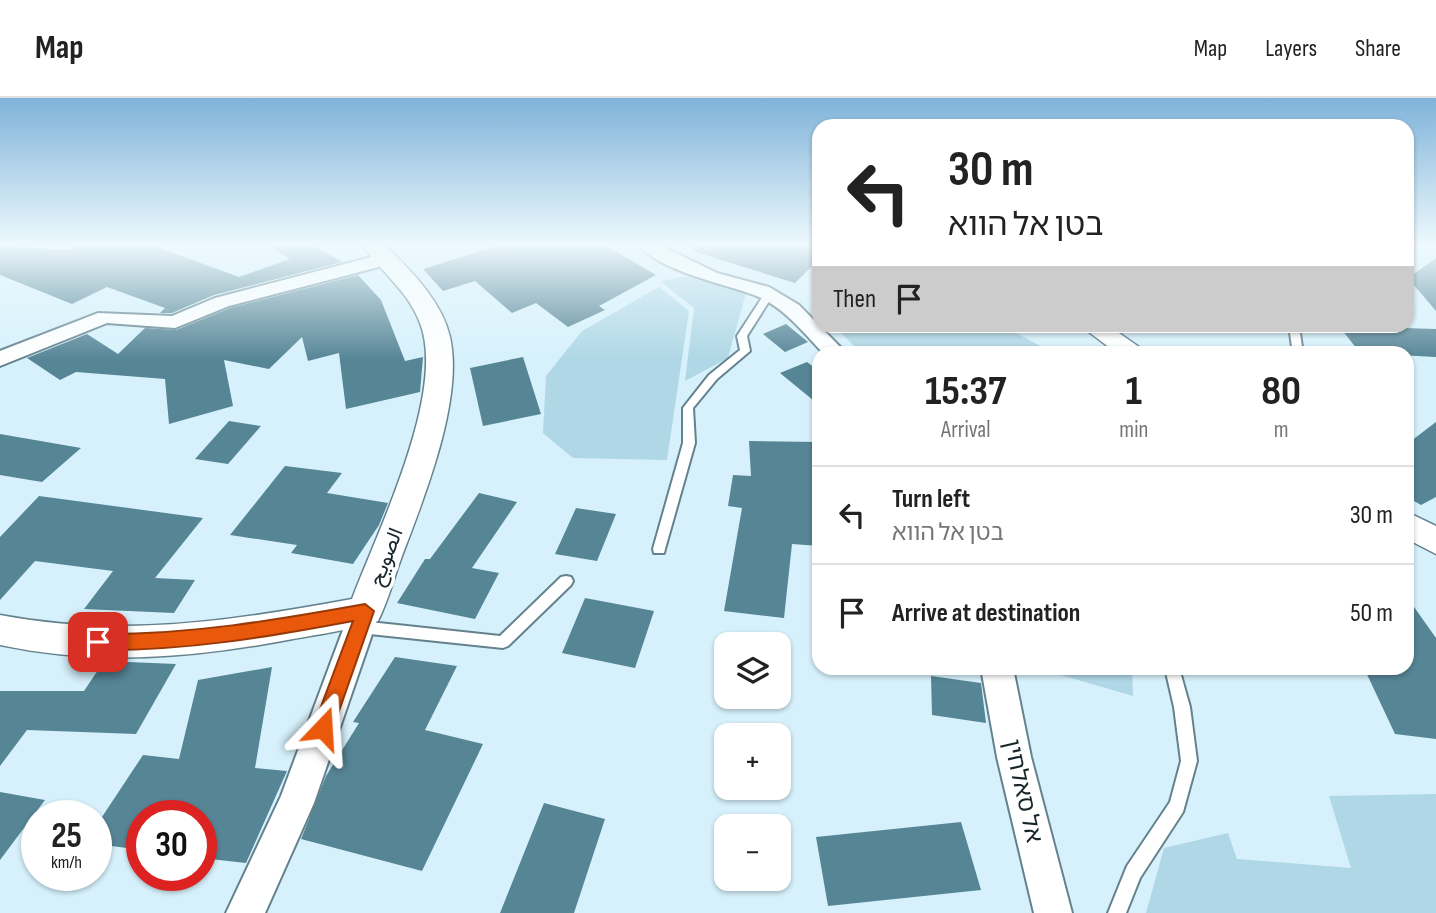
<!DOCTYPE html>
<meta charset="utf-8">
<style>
:root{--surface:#fff;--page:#f2f2f2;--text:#222;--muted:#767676;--line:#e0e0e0}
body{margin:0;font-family:"Sofia Sans Condensed",Vazirmatn,"Noto Sans Hebrew",sans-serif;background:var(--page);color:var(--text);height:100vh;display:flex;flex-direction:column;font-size:26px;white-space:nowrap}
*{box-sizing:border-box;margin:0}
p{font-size:23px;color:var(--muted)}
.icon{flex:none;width:38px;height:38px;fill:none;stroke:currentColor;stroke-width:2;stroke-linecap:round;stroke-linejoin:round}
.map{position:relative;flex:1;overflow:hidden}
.panel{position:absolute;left:812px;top:248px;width:602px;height:329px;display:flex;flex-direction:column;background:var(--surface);border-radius:21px;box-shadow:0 2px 5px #0004}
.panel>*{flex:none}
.banner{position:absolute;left:812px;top:21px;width:602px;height:214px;border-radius:21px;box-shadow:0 2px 5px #0004;background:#fff;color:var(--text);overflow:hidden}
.controls{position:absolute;left:714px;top:534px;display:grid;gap:14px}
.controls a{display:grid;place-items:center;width:77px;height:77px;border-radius:14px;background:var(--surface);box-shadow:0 2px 5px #0004;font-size:35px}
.speed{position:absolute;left:21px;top:702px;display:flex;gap:14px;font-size:35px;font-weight:700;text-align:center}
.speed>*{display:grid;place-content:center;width:91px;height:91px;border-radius:50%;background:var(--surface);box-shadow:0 2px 5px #0004;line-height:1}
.speed small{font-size:18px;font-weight:400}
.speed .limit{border:10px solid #d22;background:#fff;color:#111}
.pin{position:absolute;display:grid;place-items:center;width:60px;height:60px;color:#fff;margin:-30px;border-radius:14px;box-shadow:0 4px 10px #0006}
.me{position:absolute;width:77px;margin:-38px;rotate:20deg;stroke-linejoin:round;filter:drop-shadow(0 0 5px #0008)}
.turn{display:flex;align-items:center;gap:24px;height:147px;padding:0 21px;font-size:32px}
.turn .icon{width:91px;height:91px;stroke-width:2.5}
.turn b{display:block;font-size:49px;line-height:60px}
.then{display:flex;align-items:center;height:66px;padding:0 21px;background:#0003;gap:14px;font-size:26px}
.eta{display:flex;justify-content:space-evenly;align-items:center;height:119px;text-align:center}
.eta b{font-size:42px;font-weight:700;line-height:49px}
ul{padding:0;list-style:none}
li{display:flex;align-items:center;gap:21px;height:98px;padding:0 21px;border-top:2px solid var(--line)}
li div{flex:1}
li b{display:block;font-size:26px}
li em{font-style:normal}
header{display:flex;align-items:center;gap:42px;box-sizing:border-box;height:98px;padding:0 35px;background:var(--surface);border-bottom:2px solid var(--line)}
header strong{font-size:33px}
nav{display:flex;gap:38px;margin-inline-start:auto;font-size:24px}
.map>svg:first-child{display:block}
.green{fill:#afd7e6}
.building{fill:#568596}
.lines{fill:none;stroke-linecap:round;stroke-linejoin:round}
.service-casing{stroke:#63828e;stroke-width:4}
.minor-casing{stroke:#63828e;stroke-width:4}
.tertiary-casing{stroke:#63828e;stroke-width:3}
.service{fill:#fff;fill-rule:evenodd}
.minor{fill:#fff;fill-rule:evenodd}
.tertiary{fill:#fff;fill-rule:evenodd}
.route{fill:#ea580c;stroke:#983908;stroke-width:2}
.labels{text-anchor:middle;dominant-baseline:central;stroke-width:7;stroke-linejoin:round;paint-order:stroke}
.street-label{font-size:21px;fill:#182529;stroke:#fff}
.near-street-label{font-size:24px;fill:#182529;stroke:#fff}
</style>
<header>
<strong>Map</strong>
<nav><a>Map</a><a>Layers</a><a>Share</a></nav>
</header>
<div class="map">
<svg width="1436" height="815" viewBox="0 0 1436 815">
<rect width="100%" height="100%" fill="#d6f1fb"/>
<path class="green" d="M690,178L746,195L728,260L685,283L694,210L660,183Z
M659,189L689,213L667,362L573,360L543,335L546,278L582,233Z
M834,228H1003L1054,255H861Z
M1040,571H1132L1133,598Z
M1436,696V815H1146L1164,750L1228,735L1237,761L1351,770L1329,698Z"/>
<path class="building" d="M0,148L68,152L78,148H154L239,179L290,161L269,148H315L342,164L214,197L172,215H160L165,210L107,189L72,206L0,177Z
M497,148H607L656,177L599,208L605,212L568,229L536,205L512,215L475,183L443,193L423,171Z
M694,148H819V161L795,185L693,153Z
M1436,160V213L1408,180Z
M358,177L381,202L405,263L423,259L420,294L346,311L339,255L308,263L302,239L269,271L224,262L233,308L169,326L165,281L76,274L60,282L27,260L87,236L118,256L145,230L176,232L230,210Z
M786,226L808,244L785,254L763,236Z
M1339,228L1436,231V259L1360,255Z
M523,259L541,316L483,328L470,270Z
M807,264L819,273V307L780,275Z
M229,323L261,328L228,366L195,361Z
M1436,324V399L1421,407L1407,399V346Z
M0,336L81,350L42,384L0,377Z
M749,343L819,344V448L792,446L784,520L724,513L742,410L728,408L733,377L751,378Z
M285,368L342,375L327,395L388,405L379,427L353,466L291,455L297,447L230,437Z
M479,395L517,404L472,470L499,475L475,521L397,505L425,461H430Z
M39,398L203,420L155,480L195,482L174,515L84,511L113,473L35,463L0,502V439Z
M576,410L616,416L597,463L555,456Z
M1407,499L1436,540V641L1395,636L1364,570H1407Z
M585,500L654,513L635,570L562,555Z
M395,559L457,568L425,632L483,646L422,773L301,741L326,678L359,625L353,624Z
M104,563L176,566L136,636L27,632L0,668V593H84Z
M272,569L255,670L287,673L246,765L201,760V718H142V752L96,746V728L143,657L179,661L198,582Z
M931,578L981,585L986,625L932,617Z
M0,694L45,702L0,762Z
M544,705L605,721L574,815H500Z
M961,724L981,792L828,808L816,739Z"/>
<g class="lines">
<defs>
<path id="service" d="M768,194L773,197L747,238L750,253L717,281L693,310L695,345L665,451L664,455H654L653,451L683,345V310L709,277L740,252L737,238L765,195Z
M1289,228H1299L1303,256H1293Z
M566,478L571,479L573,483L571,487L508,548L503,550L360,535L355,533L353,529L355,525L360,523L500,538L561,479Z
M1165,570H1179L1190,609L1197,663L1183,714L1140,780L1126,815H1108L1127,768L1170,704L1181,663L1174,609Z"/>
<path id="minor" d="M640,148H662L717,175L769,189L799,207L847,256H824C803,234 783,208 754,197C725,186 660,173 640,148Z
M387,155L394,157L396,161L394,165L229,208L175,230L107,225L0,268V253L98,215L172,218L215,200Z
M365,501L375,504L380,513L314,705L265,815H226L281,698L350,513L355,504Z
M981,570H1013L1031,659L1072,815H1034L997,659Z"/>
<path id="tertiary" d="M363,148H386C411,173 442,203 450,239C464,301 424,400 402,458C394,480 388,503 378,523C351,532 321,536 293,541C194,560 99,568 0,547V517C122,540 232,523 352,501C377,434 447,294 420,225C408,193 382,175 363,148Z
M1081,228H1109L1149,256H1118Z
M1407,414L1436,428V456L1407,441Z"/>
</defs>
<use href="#service" class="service-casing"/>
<use href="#minor" class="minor-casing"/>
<use href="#tertiary" class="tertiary-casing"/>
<use href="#service" class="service"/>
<use href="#minor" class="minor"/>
<use href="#tertiary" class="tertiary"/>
</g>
<linearGradient id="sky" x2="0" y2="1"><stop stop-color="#7fb3d9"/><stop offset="0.56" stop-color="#edf9fd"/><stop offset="1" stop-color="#edf9fd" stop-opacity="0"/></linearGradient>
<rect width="1436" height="262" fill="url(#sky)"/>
<path class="route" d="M365,506L374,513L333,630L330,636L323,639L316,636L313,630L353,523C268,539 185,553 98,552L92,549L89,544L92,538L98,536C189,537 276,522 365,506Z"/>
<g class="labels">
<g class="street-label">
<text transform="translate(386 459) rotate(-69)">الصويح</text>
</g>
<g class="near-street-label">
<text transform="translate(1023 693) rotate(77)">אל סאלחין</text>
</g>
</g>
</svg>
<div class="controls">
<a><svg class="icon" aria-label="layers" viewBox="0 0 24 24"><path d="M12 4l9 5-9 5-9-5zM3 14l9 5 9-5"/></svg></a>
<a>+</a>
<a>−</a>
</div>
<div class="speed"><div>25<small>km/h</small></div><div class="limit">30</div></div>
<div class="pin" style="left:98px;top:544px;background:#d93025"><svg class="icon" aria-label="arrive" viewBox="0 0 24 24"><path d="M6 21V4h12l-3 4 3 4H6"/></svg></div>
<svg class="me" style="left:323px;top:630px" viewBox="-20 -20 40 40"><path d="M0-17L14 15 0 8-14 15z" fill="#ea580c" stroke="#fff" stroke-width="4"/></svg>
<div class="banner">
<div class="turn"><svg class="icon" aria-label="left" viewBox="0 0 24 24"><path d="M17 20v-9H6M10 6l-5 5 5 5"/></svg><div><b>30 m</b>בטן אל הווא</div></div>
<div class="then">Then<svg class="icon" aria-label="arrive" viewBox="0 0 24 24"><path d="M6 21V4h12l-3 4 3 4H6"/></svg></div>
</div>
<section class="panel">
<div class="eta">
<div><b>15:37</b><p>Arrival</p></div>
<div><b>1</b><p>min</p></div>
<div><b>80</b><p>m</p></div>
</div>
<ul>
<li><svg class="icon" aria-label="left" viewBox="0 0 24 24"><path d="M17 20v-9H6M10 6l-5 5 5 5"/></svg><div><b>Turn left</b><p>בטן אל הווא</p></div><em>30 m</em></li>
<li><svg class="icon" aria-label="arrive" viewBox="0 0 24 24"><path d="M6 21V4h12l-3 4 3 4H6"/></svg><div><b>Arrive at destination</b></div><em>50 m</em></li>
</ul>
</section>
</div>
